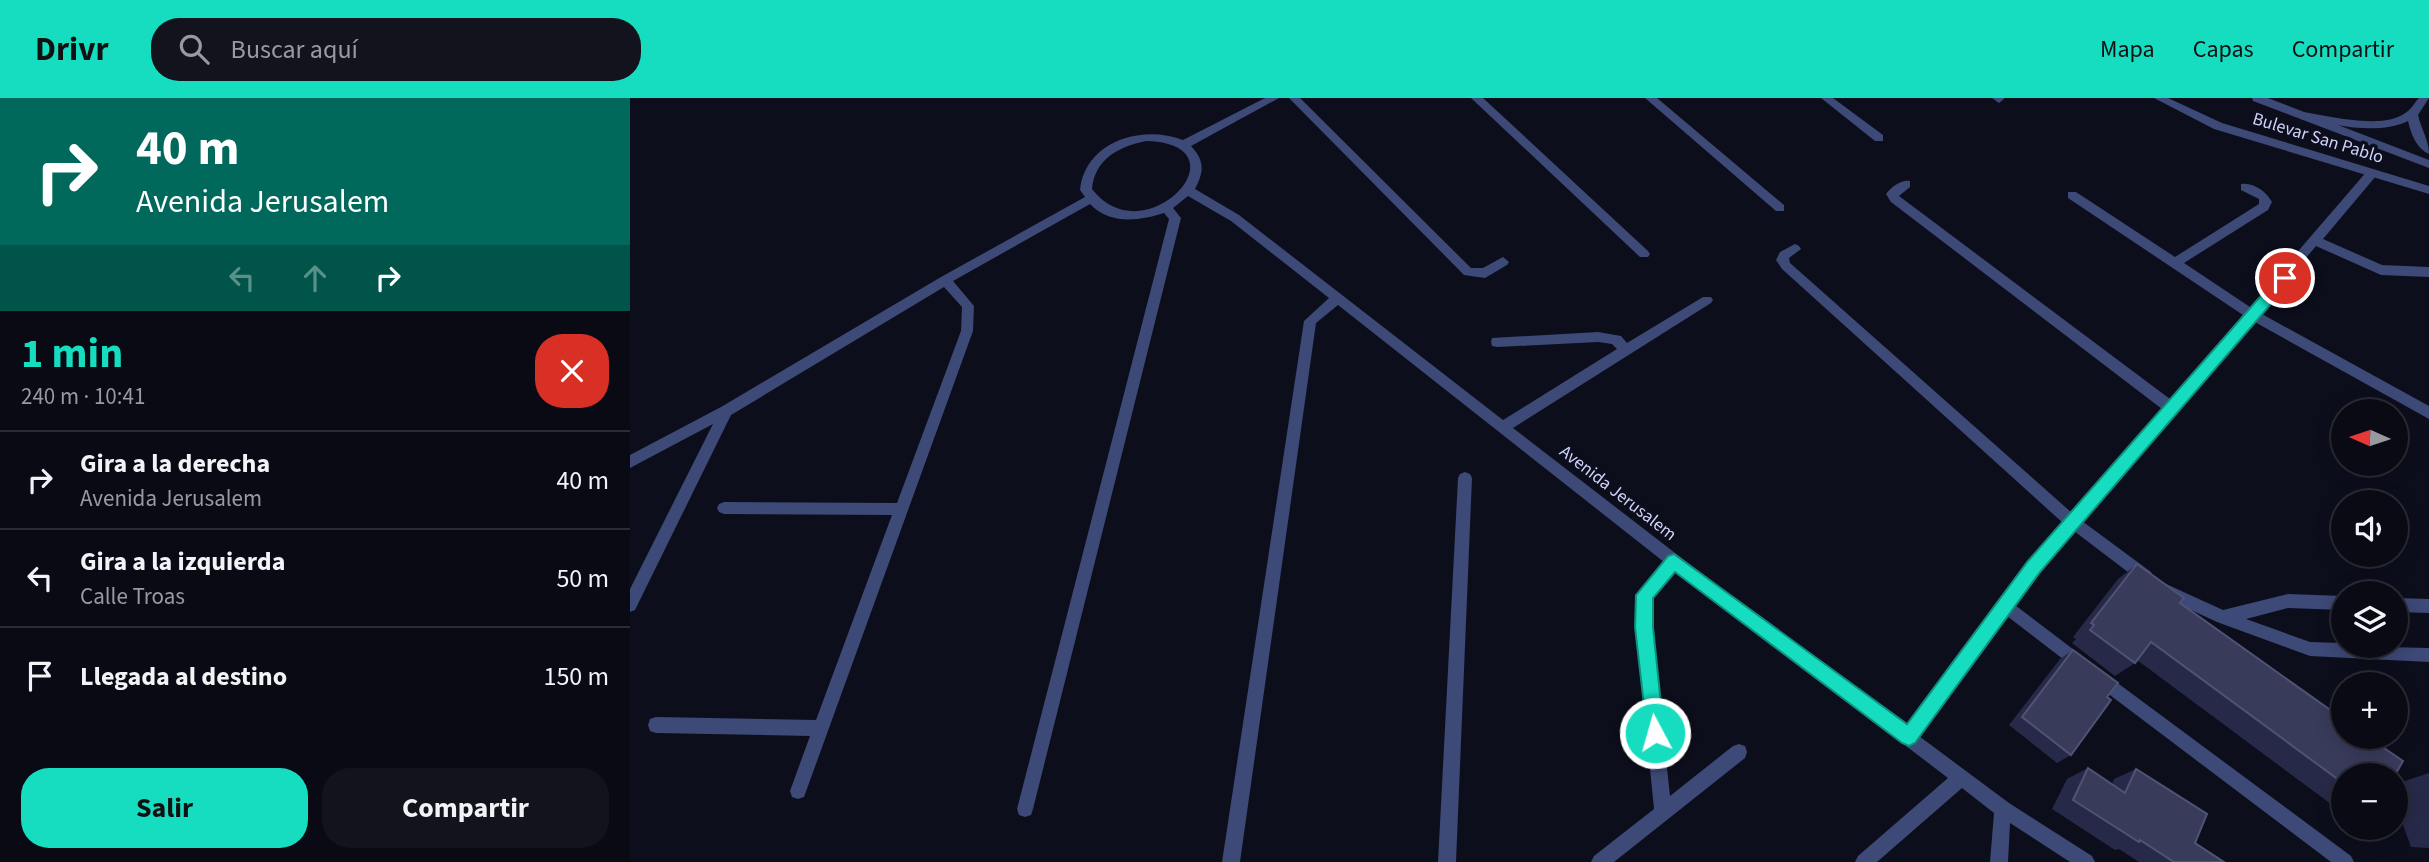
<!DOCTYPE html>
<html lang="es">
<meta charset="utf-8">
<style>
:root{--surface:#0a0a15;--page:#13131e;--text:#f1f3f6;--muted:#999aa0;--line:#2a2b34;--accent:#16ddc0}
body{margin:0;font-family:"Source Sans 3",sans-serif;background:var(--page);color:var(--text);height:100vh;display:flex;flex-direction:column;font-size:26px;white-space:nowrap}
*{box-sizing:border-box;margin:0}
p{font-size:23px;color:var(--muted)}
.icon{flex:none;width:38px;height:38px;fill:none;stroke:currentColor;stroke-width:2;stroke-linecap:round;stroke-linejoin:round}
.map{position:relative;flex:1;overflow:hidden}
.panel{display:flex;flex-direction:column;background:var(--surface);width:630px}
.panel>*{flex:none}
.hud{background:#00695c;color:#fff;overflow:hidden}
.needle{width:46px;rotate:273deg}
.tools{position:absolute;left:1701px;top:301px;display:grid;gap:14px}
.tools a{display:grid;place-items:center;width:77px;height:77px;border-radius:50%;background:var(--surface);box-shadow:0 4px 18px #0003,0 0 0 2px var(--line);font-size:35px}
.pin{position:absolute;display:grid;place-items:center;width:60px;height:60px;color:#fff;margin:-30px;border:4px solid #fff;border-radius:50%;box-shadow:0 2px 7px #0007}
.me{position:absolute;width:77px;margin:-38px;rotate:354deg;stroke-linejoin:round;filter:drop-shadow(0 0 5px #0008)}
.turn{display:flex;align-items:center;gap:24px;height:147px;padding:0 21px;font-size:32px}
.turn .icon{width:91px;height:91px;stroke-width:2.5}
.turn b{display:block;font-size:49px;line-height:60px}
.lanes{display:flex;align-items:center;height:66px;padding:0 21px;background:#0003;justify-content:center;gap:35px;direction:ltr}
.lanes .off{opacity:.35}
.round{display:grid;place-items:center;flex:none;width:74px;height:74px;border-radius:28px;background:var(--page)}
.head{display:flex;align-items:center;justify-content:space-between;height:119px;padding:0 21px}
h1{font-size:42px;font-weight:700;line-height:52px;color:var(--accent)}
.button{display:flex;gap:14px;margin-top:auto;padding:14px 21px}
.button a{flex:1;height:80px;border-radius:28px;background:var(--accent);color:#111;font-size:28px;font-weight:700;line-height:80px;text-align:center}
.button a+a{background:var(--page);color:var(--text)}
ul{padding:0;list-style:none}
li{display:flex;align-items:center;gap:21px;height:98px;padding:0 21px;border-top:2px solid var(--line)}
li div{flex:1}
li b{display:block;font-size:26px}
li em{font-style:normal}
header{display:flex;align-items:center;gap:42px;box-sizing:border-box;height:98px;padding:0 35px;background:var(--accent);color:#111}
header strong{font-size:33px}
nav{display:flex;gap:38px;margin-inline-start:auto;font-size:24px}
.search{width:490px;height:63px;background:var(--page);display:flex;align-items:center;gap:18px;box-sizing:border-box;padding:0 24px;border-radius:28px;color:var(--muted);font-size:26px}
main{display:flex;flex:1;min-height:0}
.map>svg:first-child{display:block}
.lines{fill:none;stroke-linecap:round;stroke-linejoin:round}
.minor{fill:#3d4976;fill-rule:evenodd}
.tertiary{fill:#3d4976;fill-rule:evenodd}
.wall{fill:#272948}
.building{fill:#393b5b;stroke:#505374;stroke-width:2}
.route{fill:#16ddc0;stroke:#0e907d;stroke-width:2}
.labels{text-anchor:middle;dominant-baseline:central;stroke-width:7;stroke-linejoin:round;paint-order:stroke}
.street-label{font-size:18px;fill:#cdd3fa;stroke:#0d0e1c}
</style>
<header>
<strong>Drivr</strong>
<div class="search"><svg class="icon" aria-label="search" viewBox="0 0 24 24"><circle cx="10" cy="10" r="6"/><path d="M15 15l6 6"/></svg>Buscar aquí</div>
<nav><a>Mapa</a><a>Capas</a><a>Compartir</a></nav>
</header>
<main>
<section class="panel">
<div class="hud">
<div class="turn"><svg class="icon" aria-label="right" viewBox="0 0 24 24"><path d="M7 20v-9h11M14 6l5 5-5 5"/></svg><div><b>40 m</b>Avenida Jerusalem</div></div>
<div class="lanes"><svg class="icon off" aria-label="left" viewBox="0 0 24 24"><path d="M17 20v-9H6M10 6l-5 5 5 5"/></svg><svg class="icon off" aria-label="ahead" viewBox="0 0 24 24"><path d="M12 20V5M6 11l6-6 6 6"/></svg><svg class="icon" aria-label="right" viewBox="0 0 24 24"><path d="M7 20v-9h11M14 6l5 5-5 5"/></svg></div>
</div>
<div class="head"><div><h1>1 min</h1><p>240 m · 10:41</p></div><a class="round" style="background:#d93025;color:#fff"><svg class="icon" aria-label="close" viewBox="0 0 24 24"><path d="M6 6l12 12M18 6L6 18"/></svg></a></div>
<ul>
<li><svg class="icon" aria-label="right" viewBox="0 0 24 24"><path d="M7 20v-9h11M14 6l5 5-5 5"/></svg><div><b>Gira a la derecha</b><p>Avenida Jerusalem</p></div><em>40 m</em></li>
<li><svg class="icon" aria-label="left" viewBox="0 0 24 24"><path d="M17 20v-9H6M10 6l-5 5 5 5"/></svg><div><b>Gira a la izquierda</b><p>Calle Troas</p></div><em>50 m</em></li>
<li><svg class="icon" aria-label="arrive" viewBox="0 0 24 24"><path d="M6 21V4h12l-3 4 3 4H6"/></svg><div><b>Llegada al destino</b></div><em>150 m</em></li>
</ul>
<div class="button"><a>Salir</a><a>Compartir</a></div>
</section>
<div class="map">
<svg width="1799" height="764" viewBox="0 0 1799 764">
<rect width="100%" height="100%" fill="#0d0e1c"/>
<g class="lines">
<path class="minor" d="M635,0H649L561,48C575,63 574,74 565,91L609,117L873,322L987,251L982,246L968,244L867,249L862,248L861,244L862,240L968,234L991,238L997,245L1073,199H1081L1083,202L1081,205L883,330L1049,458L1276,628L1369,502L1433,425L1152,171L1146,162L1150,154L1165,146L1169,148L1171,151L1159,160L1160,165L1442,415L1532,311L1261,104L1256,96C1261,89 1272,81 1280,83V89L1269,98L1540,301L1613,217L1438,100V94H1446L1545,159L1629,106V101L1611,92V86C1623,84 1636,93 1642,104L1638,112L1554,165L1620,209L1738,72H1746V78L1693,141L1752,167L1799,169V179L1751,177L1686,148L1630,215L1799,308V321L1623,223L1452,423L1521,474L1523,479L1521,484L1516,486L1511,484L1444,433L1385,507L1456,561L1459,566L1456,571L1451,573L1446,571L1377,518L1289,638L1379,705L1462,758L1465,764H1440L1380,725L1378,764H1360L1364,715L1332,690L1247,764H1225L1228,758L1318,680L1045,472L1022,499V529L1040,698L1103,648L1109,646L1115,648L1117,654L1115,660L984,764H961L964,758L1024,711L1006,529L1008,497L1034,464L708,207L686,225L610,764H592L674,223L699,200L601,123L558,98L543,110L551,120L403,711L401,717L395,719L389,717L387,711L539,121L534,115C509,123 480,127 460,106L323,183L344,208L343,233L174,699L168,701L162,699L160,693L180,638L26,635L20,633L18,627L20,621L26,619L186,622L262,417L94,416L89,414L87,410L89,406L94,404L267,405L331,233L332,209L314,189L101,317L5,512L0,514V491L83,326L0,370V357L91,309L311,179L455,99L450,92C455,43 512,26 553,42ZM516,43C620,46 515,160 462,91C465,61 488,49 516,43Z
M659,0H670L841,170H853L873,159L879,164L877,167L855,180L834,177Z
M841,0H853L1018,153L1020,156L1018,159H1010Z
M1015,0H1027L1154,107V113H1146Z
M1191,0H1203L1253,37V43H1245Z
M1362,0H1374V1L1369,5Z
M1789,0H1799L1788,17C1791,31 1799,42 1799,56C1786,50 1781,36 1778,23C1746,38 1706,26 1673,22L1667,18L1673,14C1700,18 1756,33 1778,13C1782,10 1785,4 1789,0Z
M835,374L840,376L842,380L826,764H808L828,380L830,376Z
M1536,486L1593,512L1658,496L1713,498V512L1658,510L1616,521L1680,544L1713,545V548L1799,550V564L1680,558L1587,524L1531,498L1529,493L1531,488Z
M1766,500L1799,501V515L1766,514Z
M1470,572L1721,758L1724,764H1701L1464,585L1462,580L1464,575Z"/>
<path class="tertiary" d="M1524,0H1538L1592,25L1799,88V96L1584,31Z
M1622,0H1638L1799,62V70L1623,3Z"/>
</g>
<path class="wall" d="M1507,466L1550,505L1713,677V715L1507,562L1505,565L1485,578L1442,545L1446,541L1443,539L1488,481Z
M1443,552L1477,599L1441,657L1427,665L1379,627L1430,561Z
M1458,670L1482,686L1484,681L1506,671L1565,745L1594,764H1509L1489,751L1485,752L1422,711L1437,681Z
M1799,675V750L1781,749L1766,708V686Z"/>
<path class="building" d="M1507,466L1554,500L1550,505L1713,621V639H1738L1773,663L1765,677H1713V685L1521,544L1505,565L1460,532L1464,527L1461,525Z
M1443,552L1488,585L1477,599L1481,602L1441,657L1392,619Z
M1458,670L1495,695L1506,671L1577,716L1565,745L1594,764H1544L1510,742L1509,744L1443,702Z"/>
<path class="route" d="M1655,174L1660,176V184L1410,474L1285,645L1279,648L1272,645L1045,474L1023,500V529L1034,635L1031,642L1025,644L1018,642L1005,529L1006,497L1038,458L1044,456L1277,626L1398,463L1650,176Z"/>
<g class="labels">
<g class="street-label">
<text transform="translate(1688 40) rotate(17)">Bulevar San Pablo</text>
<text transform="translate(988 395) rotate(38)">Avenida Jerusalem</text>
</g>
</g>
</svg>
<div class="tools">
<a><svg class="needle" viewBox="-14 -14 28 28"><path d="M0-13l5 13h-10z" fill="#e53935"/><path d="M0 13l5-13h-10z" fill="#999aa0"/></svg></a>
<a><svg class="icon" aria-label="sound" viewBox="0 0 24 24"><path d="M4 9h4l5-4v14l-5-4H4zM17 9q2 3 0 6"/></svg></a>
<a><svg class="icon" aria-label="layers" viewBox="0 0 24 24"><path d="M12 4l9 5-9 5-9-5zM3 14l9 5 9-5"/></svg></a>
<a>+</a>
<a>−</a>
</div>
<div class="pin" style="left:1655px;top:180px;background:#d93025"><svg class="icon" aria-label="arrive" viewBox="0 0 24 24"><path d="M6 21V4h12l-3 4 3 4H6"/></svg></div>
<svg class="me" style="left:1025px;top:635px" viewBox="-20 -20 40 40"><circle r="17" fill="#16ddc0" stroke="#fff" stroke-width="3"/><path d="M0-11L8 9 0 5-8 9z" fill="#fff"/></svg>
</div>
</main>
